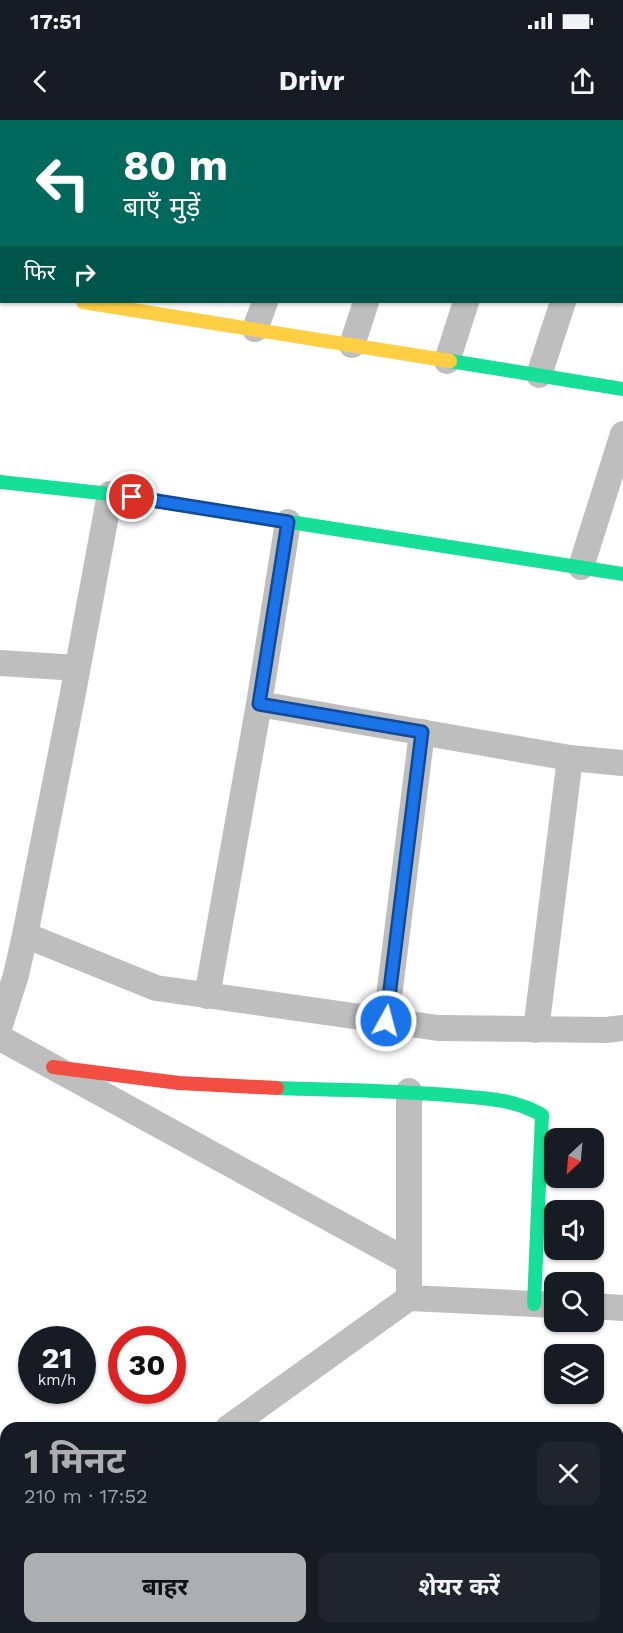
<!DOCTYPE html>
<html lang="hi">
<meta charset="utf-8">
<style>
:root{--surface:#171b24;--page:#20242c;--text:#f1f3f6;--muted:#9ea1a6;--accent:#adaeaf}
body{margin:0;font-family:"Work Sans","Noto Sans Devanagari",sans-serif;background:var(--page);color:var(--text);height:100vh;display:flex;flex-direction:column;font-size:22px;white-space:nowrap}
*{box-sizing:border-box;margin:0}
p{font-size:20px;color:var(--muted)}
.icon{flex:none;width:33px;height:33px;fill:none;stroke:currentColor;stroke-width:2;stroke-linecap:round;stroke-linejoin:round}
.map{position:relative;flex:1;overflow:hidden}
.drawer{position:absolute;left:0px;top:1302px;width:624px;height:212px;display:flex;flex-direction:column;background:var(--surface);border-radius:18px 18px 0 0;box-shadow:0 2px 4px #0004}
.drawer>*{flex:none}
.top-card{position:absolute;left:0px;top:0px;width:624px;height:183px;box-shadow:0 2px 4px #0004;background:#00695c;color:#fff;overflow:hidden}
.needle{width:39px;rotate:206deg}
.controls{position:absolute;left:544px;top:1008px;display:grid;gap:12px}
.controls a{display:grid;place-items:center;width:60px;height:60px;border-radius:12px;background:var(--surface);box-shadow:0 2px 4px #0004;font-size:30px}
.speed{position:absolute;left:18px;top:1206px;display:flex;gap:12px;font-size:30px;font-weight:700;text-align:center}
.speed>*{display:grid;place-content:center;width:78px;height:78px;border-radius:50%;background:var(--surface);box-shadow:0 2px 4px #0004;line-height:1}
.speed small{font-size:15px;font-weight:400}
.speed .limit{border:9px solid #d22;background:#fff;color:#111}
.pin{position:absolute;display:grid;place-items:center;width:51px;height:51px;color:#fff;margin:-26px;border:3px solid #fff;border-radius:50%;box-shadow:0 2px 6px #0007}
.me{position:absolute;width:66px;margin:-33px;rotate:7deg;stroke-linejoin:round;filter:drop-shadow(0 0 4px #0008)}
.turn{display:flex;align-items:center;gap:21px;height:126px;padding:0 24px;font-size:27px}
.turn .icon{width:78px;height:78px;stroke-width:2.5}
.turn b{display:block;font-size:42px;line-height:51px}
.then{display:flex;align-items:center;height:57px;padding:0 24px;background:#0003;gap:12px;font-size:22px}
.round{display:grid;place-items:center;flex:none;width:63px;height:63px;border-radius:12px;background:var(--page)}
.headline{display:flex;align-items:center;justify-content:space-between;height:102px;padding:0 24px}
h1{font-size:36px;font-weight:700;line-height:45px;color:var(--accent)}
.button{display:flex;gap:12px;margin-top:auto;padding:12px 24px}
.button a{flex:1;height:69px;border-radius:12px;background:var(--accent);color:#111;font-size:24px;font-weight:700;line-height:69px;text-align:center}
.button a+a{background:var(--page);color:var(--text)}
.status{display:flex;justify-content:space-between;align-items:center;height:42px;padding:0 30px;background:var(--surface);direction:ltr}
.status svg{height:16px;fill:currentColor}
header{display:flex;justify-content:space-between;align-items:center;height:78px;padding:0 24px;background:var(--surface);font-size:27px;font-weight:700}
.map>svg:first-child{display:block}
.building{fill:#dcdcdc}
.lines{fill:none;stroke-linecap:round;stroke-linejoin:round}
.street{stroke:#bebebe;stroke-width:26}
.fast{stroke:#16e098;stroke-width:14}
.slow{stroke:#ffcf43;stroke-width:14}
.jam{stroke:#f24e42;stroke-width:14}
.route-casing{stroke:#114b97;stroke-width:15}
.route{stroke:#1a73e8;stroke-width:10}
</style>
<div class="status"><b>17:51</b><svg viewBox="0 0 49 12"><path d="M0 12V9h3v3zM5 12V6h3v6zM10 12V3h3v9zM15 12V0h3v12zM26 1h20v11H26zM47 4h2v5h-2z"/></svg></div>
<header><svg class="icon" aria-label="back" viewBox="0 0 24 24"><path d="M15 5l-7 7 7 7"/></svg>Drivr<svg class="icon" aria-label="share" viewBox="0 0 24 24"><path d="M12 15V3M7 8l5-5 5 5M5 13v7h14v-7"/></svg></header>
<div class="map">
<svg width="623" height="1513" viewBox="0 0 623 1513">
<rect width="100%" height="100%" fill="#fff"/>
<path class="building" d="M623,1307V1336L619,1337L618,1307Z"/>
<g class="lines">
<path class="street" d="M189,0L191,2
M75,2V0
M328,2V0
M427,2V0
M525,2L526,0
M622,5L623,4
M0,168H2
M255,209L265,182
M352,225L366,182
M447,241L466,182
M539,255L563,182
M581,447L623,314
M0,543L77,548
M259,584L570,638L623,643
M25,815L156,868L438,908L606,910L623,908
M207,876L259,584L288,402
M386,901L422,612
M0,905L16,855L25,815L72,578L110,374
M536,910L570,638
M0,918L409,1142
M409,971V1178
M594,1186L623,1188
M228,1308L409,1178L555,1185
M618,1359L623,1358
M0,1445L6,1450
M84,1508L92,1513
M446,1508L448,1513
M276,1513L284,1508"/>
<path class="fast" d="M450,241L623,269
M0,362L110,374L623,454
M277,968C334,970 391,970 448,975C481,978 512,978 542,995L534,1184"/>
<path class="slow" d="M83,182L450,241"/>
<path class="jam" d="M53,947L179,963L277,968"/>
</g>
<g class="lines">
<defs>
<path id="route" d="M132,377L288,402L259,584L422,612L386,901"/>
</defs>
<use href="#route" class="route-casing"/>
<use href="#route" class="route"/>
</g>
</svg>
<div class="controls">
<a><svg class="needle" viewBox="-14 -14 28 28"><path d="M0-13l5 13h-10z" fill="#e53935"/><path d="M0 13l5-13h-10z" fill="#9ea1a6"/></svg></a>
<a><svg class="icon" aria-label="sound" viewBox="0 0 24 24"><path d="M4 9h4l5-4v14l-5-4H4zM17 9q2 3 0 6"/></svg></a>
<a><svg class="icon" aria-label="search" viewBox="0 0 24 24"><circle cx="10" cy="10" r="6"/><path d="M15 15l6 6"/></svg></a>
<a><svg class="icon" aria-label="layers" viewBox="0 0 24 24"><path d="M12 4l9 5-9 5-9-5zM3 14l9 5 9-5"/></svg></a>
</div>
<div class="speed"><div>21<small>km/h</small></div><div class="limit">30</div></div>
<div class="pin" style="left:132px;top:377px;background:#d93025"><svg class="icon" aria-label="arrive" viewBox="0 0 24 24"><path d="M6 21V4h12l-3 4 3 4H6"/></svg></div>
<svg class="me" style="left:386px;top:901px" viewBox="-20 -20 40 40"><circle r="17" fill="#1a73e8" stroke="#fff" stroke-width="3"/><path d="M0-11L8 9 0 5-8 9z" fill="#fff"/></svg>
<div class="top-card">
<div class="turn"><svg class="icon" aria-label="left" viewBox="0 0 24 24"><path d="M17 20v-9H6M10 6l-5 5 5 5"/></svg><div><b>80 m</b>बाएँ मुड़ें</div></div>
<div class="then">फिर<svg class="icon" aria-label="right" viewBox="0 0 24 24"><path d="M7 20v-9h11M14 6l5 5-5 5"/></svg></div>
</div>
<section class="drawer">
<div class="headline"><div><h1>1 मिनट</h1><p>210 m · 17:52</p></div><a class="round"><svg class="icon" aria-label="close" viewBox="0 0 24 24"><path d="M6 6l12 12M18 6L6 18"/></svg></a></div>
<div class="button"><a>बाहर</a><a>शेयर करें</a></div>
</section>
</div>
